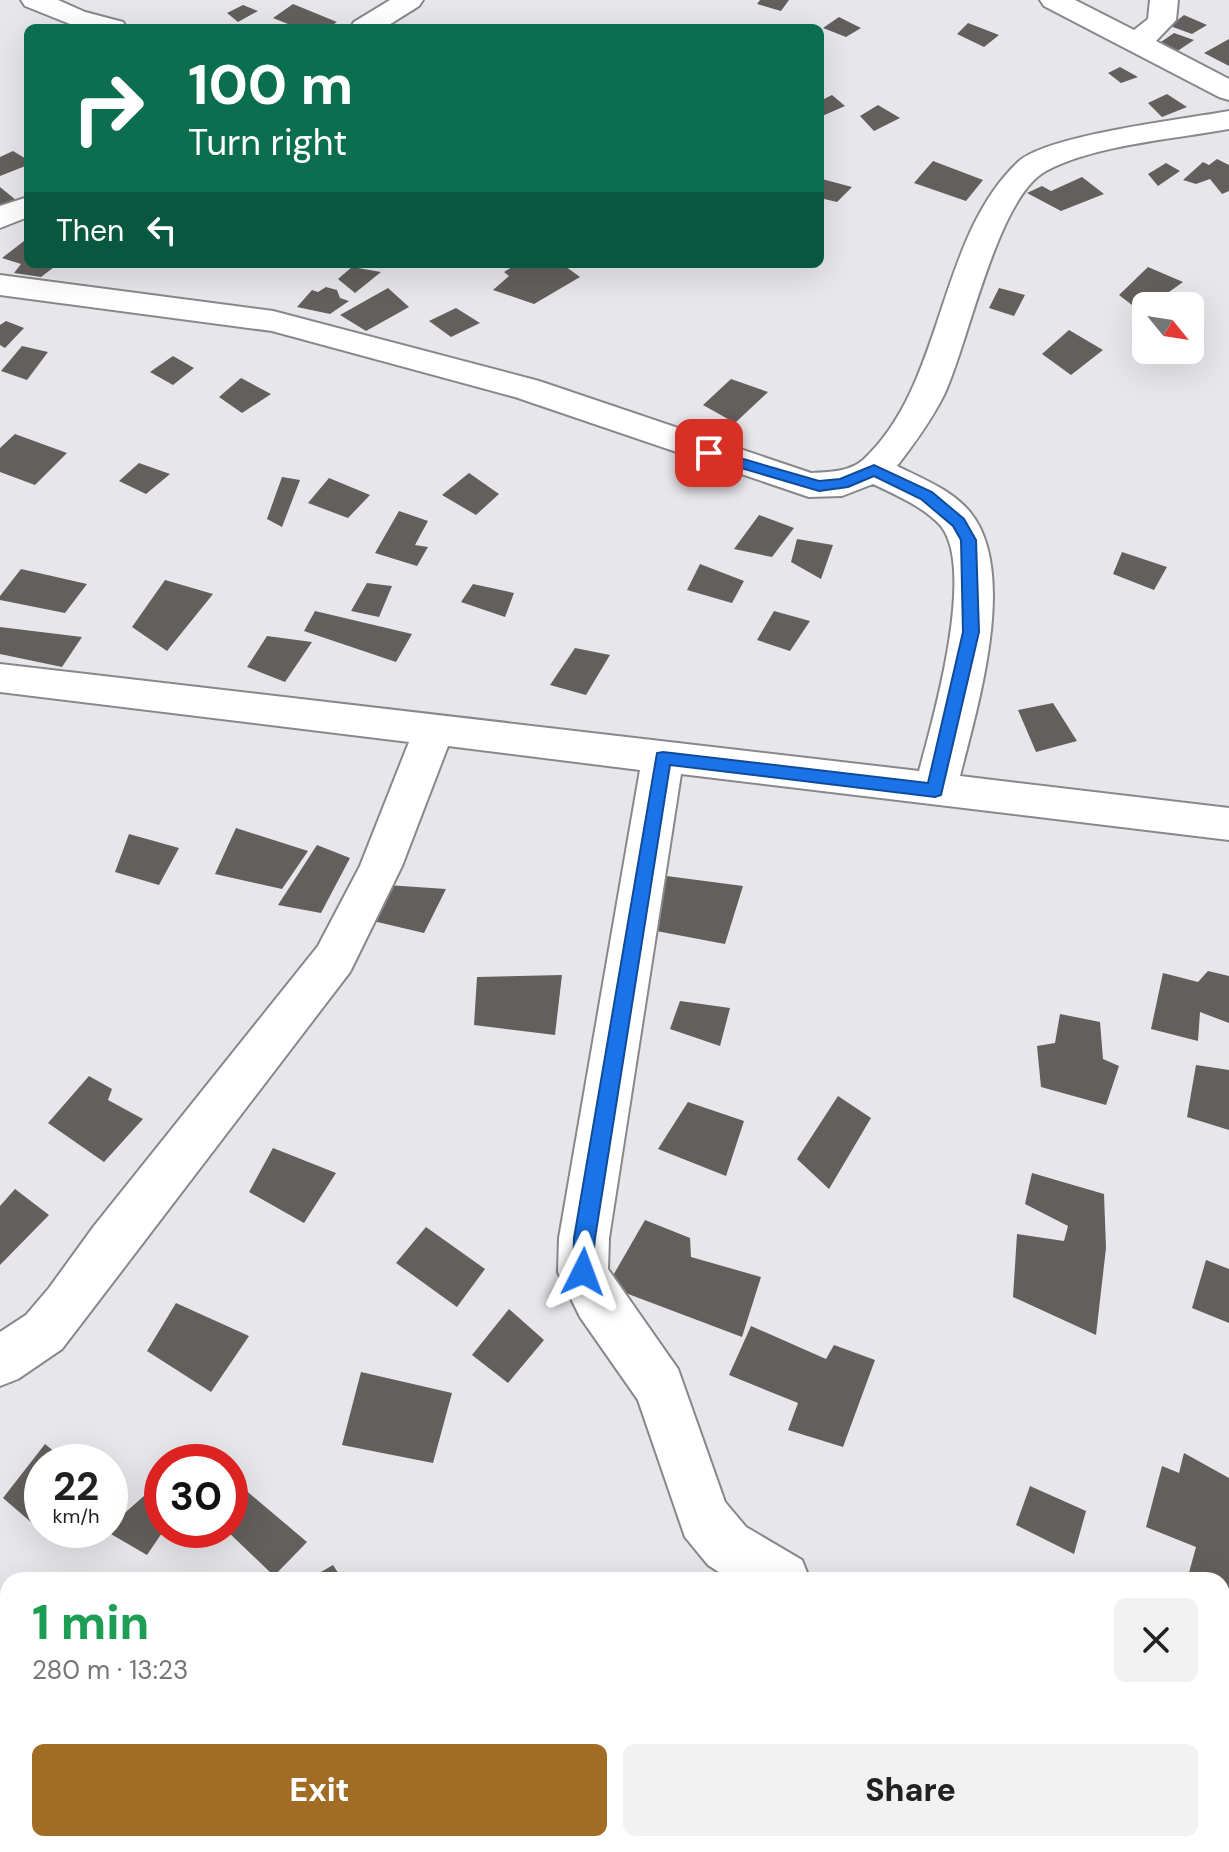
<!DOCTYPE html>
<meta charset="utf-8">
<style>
:root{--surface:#fff;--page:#f2f2f2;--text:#222;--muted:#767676;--accent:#a16d25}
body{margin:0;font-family:"DM Sans",sans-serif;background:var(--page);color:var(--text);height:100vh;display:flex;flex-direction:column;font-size:30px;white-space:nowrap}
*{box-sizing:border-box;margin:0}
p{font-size:26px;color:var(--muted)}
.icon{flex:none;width:44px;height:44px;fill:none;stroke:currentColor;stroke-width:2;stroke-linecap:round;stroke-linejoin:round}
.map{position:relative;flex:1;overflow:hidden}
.drawer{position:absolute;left:0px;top:1572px;width:1230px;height:280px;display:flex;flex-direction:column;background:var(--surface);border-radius:24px 24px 0 0;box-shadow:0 8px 32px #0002}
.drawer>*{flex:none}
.hud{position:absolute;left:24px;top:24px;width:800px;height:244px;border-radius:12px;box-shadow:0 8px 32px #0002;background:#0b6e4f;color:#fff;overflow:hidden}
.needle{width:52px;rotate:120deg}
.fabs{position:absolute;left:1132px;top:292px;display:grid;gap:16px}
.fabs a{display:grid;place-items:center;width:72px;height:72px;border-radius:12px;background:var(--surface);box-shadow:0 8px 32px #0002;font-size:40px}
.speed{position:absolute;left:24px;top:1444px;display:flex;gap:16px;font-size:40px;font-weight:700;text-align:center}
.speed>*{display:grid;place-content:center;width:104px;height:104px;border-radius:50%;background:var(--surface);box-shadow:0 8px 32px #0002;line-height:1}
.speed small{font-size:20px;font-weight:400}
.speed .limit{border:12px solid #d22;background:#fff;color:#111}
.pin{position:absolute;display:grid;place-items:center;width:68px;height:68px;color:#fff;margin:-34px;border-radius:16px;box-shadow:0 4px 12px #0006}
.me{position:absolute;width:88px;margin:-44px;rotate:3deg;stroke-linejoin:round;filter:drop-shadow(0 0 6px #0008)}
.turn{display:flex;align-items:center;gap:28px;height:168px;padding:0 32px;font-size:36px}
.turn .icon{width:104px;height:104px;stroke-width:2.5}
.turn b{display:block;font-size:56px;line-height:68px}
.then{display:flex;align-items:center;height:76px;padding:0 32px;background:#0003;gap:16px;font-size:30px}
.round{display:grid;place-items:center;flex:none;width:84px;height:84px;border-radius:12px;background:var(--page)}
.headline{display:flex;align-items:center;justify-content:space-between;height:136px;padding:0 32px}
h1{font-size:48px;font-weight:800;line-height:60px;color:#1e9e55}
.primary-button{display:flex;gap:16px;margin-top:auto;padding:16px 32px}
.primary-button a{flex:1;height:92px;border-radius:12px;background:var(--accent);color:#fff;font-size:32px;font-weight:800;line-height:92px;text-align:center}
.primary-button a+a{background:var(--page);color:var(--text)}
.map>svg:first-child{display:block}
.building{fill:#635f5d}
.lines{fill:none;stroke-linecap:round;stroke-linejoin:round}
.minor-casing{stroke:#88888b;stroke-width:4}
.minor{fill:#fff;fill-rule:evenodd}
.route{fill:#1a73e8;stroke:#114b97;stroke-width:2}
</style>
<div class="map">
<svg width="1229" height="1852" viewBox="0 0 1229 1852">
<rect width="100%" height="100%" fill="#e7e7eb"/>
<path class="building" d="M760,0H789L781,11L757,4Z
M293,4L337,22L328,28H298L273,18Z
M243,5L258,11L238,22L227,13Z
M1184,15L1207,25L1192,34L1170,26Z
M839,17L861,28L846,37L823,28Z
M968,23L999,35L984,47L957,34Z
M1174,33L1194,40L1173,54L1158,44Z
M1229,39V66L1204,53Z
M1120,67L1138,77L1121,83L1108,73Z
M1167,94L1187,107L1162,117L1148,103Z
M832,95L845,106L820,117V101Z
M878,105L900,118L874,131L860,116Z
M13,151L28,160V165L0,176V157Z
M1217,159L1229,165V191L1222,194L1210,179L1196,184L1183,180L1203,162L1209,165Z
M933,161L983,180L966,201L914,183Z
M1166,163L1180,171L1158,186L1148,174Z
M1082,177L1104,194L1061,211L1027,193L1042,186L1051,191Z
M822,179L852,187L837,202L820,198Z
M0,187L22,205L0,211Z
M24,241L28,242V264H58L41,277L14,273L21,264L2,258Z
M517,264H562L580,277L534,304L493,290L509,276L504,272Z
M352,267L381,272L355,293L338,279Z
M1148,267L1183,282L1141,312L1119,295Z
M326,287L337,290L340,298L349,301L330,314L297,307L312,290L318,292Z
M388,288L409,307L366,331L340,315Z
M999,288L1025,295L1014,316L989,308Z
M456,308L480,323L451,337L429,321Z
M6,321L24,328L5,348L0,345V325Z
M1069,330L1103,350L1071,375L1042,354Z
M22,346L48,352L27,380L1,371Z
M173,356L194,368L173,385L150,372Z
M241,378L271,394L242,413L219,397Z
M731,379L768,392L735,423L703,405Z
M15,434L67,453L35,485L0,472V448Z
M139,463L170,474L146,494L119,481Z
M469,473L499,494L476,515L442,495Z
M282,477L300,480L282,527L267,519Z
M329,478L370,495L348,518L308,503Z
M399,511L428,521L415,545L428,547L417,566L375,553Z
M759,515L794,528L772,557L734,549Z
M797,539L833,545L821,579L791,562Z
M1122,552L1167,567L1154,590L1113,574Z
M700,564L744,581L732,603L687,590Z
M21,569L87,584L65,613L0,600V596Z
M165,580L213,594L167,651L132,627Z
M367,583L392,586L379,617L351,611Z
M473,584L514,593L505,617L461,602Z
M315,611L412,634L396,662L304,631Z
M774,611L810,621L790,651L757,640Z
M0,627L82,637L62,667L0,654Z
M267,636L312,642L285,682L247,667Z
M575,648L610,655L586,695L550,685Z
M1053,703L1077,741L1036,752L1018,710Z
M236,828L308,851L282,889L215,874Z
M129,834L179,848L159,885L115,872Z
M317,845L350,858L321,913L278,905Z
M659,875L743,886L725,944L651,930Z
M387,885L446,889L424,933L373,921Z
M1208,971L1229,976V1023L1200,1012L1198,1041L1151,1029L1163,973L1198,982Z
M562,975L555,1035L474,1025L477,977Z
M680,1001L730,1008L720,1046L670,1029Z
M1060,1014L1100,1022L1103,1059L1119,1066L1106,1105L1041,1087L1037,1046L1055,1043Z
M1196,1065L1229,1070V1130L1187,1117Z
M89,1076L112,1089L108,1100L143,1119L104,1162L48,1123Z
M838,1096L871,1118L829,1189L797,1159Z
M688,1102L744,1121L726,1176L658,1149Z
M273,1148L336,1173L304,1223L249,1192Z
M1032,1173L1104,1194L1106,1248L1096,1335L1013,1297L1017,1234L1064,1241L1068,1226L1025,1204Z
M15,1189L49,1215L0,1265V1206Z
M645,1220L690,1238L691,1257L761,1277L742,1337L607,1286Z
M426,1227L485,1269L457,1307L396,1263Z
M1206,1260L1229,1269V1323L1192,1308Z
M176,1303L249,1336L211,1392L147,1351Z
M509,1309L544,1340L508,1383L472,1355Z
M751,1326L826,1359L834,1345L875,1360L843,1447L788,1430L798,1403L729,1375Z
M361,1372L452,1393L433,1463L342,1445Z
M45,1444L67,1462H42V1530H65L53,1541L3,1498Z
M196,1449L212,1462H182Z
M1184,1453L1229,1478V1602L1222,1600V1580H1187L1196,1547L1146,1527L1162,1466L1179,1473Z
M230,1477L307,1542L274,1576L226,1530H230Z
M162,1480V1530H164L147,1555L104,1530H110V1526Z
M1030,1486L1086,1511L1074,1554L1016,1525Z
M333,1565L343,1580H307Z
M8,1726V1816L0,1819V1731Z
M952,1844H1067L1073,1852H957Z"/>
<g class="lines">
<defs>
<path id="minor" d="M21,0H58L85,12L123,22L127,28H80L25,6Z
M390,0H423L419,6L384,28H350L354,22Z
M1040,0H1075L1134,30L1148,19L1150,0H1178L1176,20L1156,41L1229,79V100L1219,97L1044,6Z
M1229,111V129C1174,139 1094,145 1046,171C997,197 968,345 944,395C931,421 914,444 897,466C921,478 952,490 970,512C1019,572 977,708 960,776L1229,808V840L681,774L609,1238L608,1269L678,1369L725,1502L746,1527L802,1560L810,1580H731L708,1565L685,1537L638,1400L580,1317L558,1272L559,1238L640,770L448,746L402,866L350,972L62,1349L18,1379L0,1386V1332L26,1315L49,1288L94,1226L318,946L360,866L409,742L0,692V664L919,771C933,720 976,570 941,526C924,507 896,495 873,484L842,496L809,497L515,397L272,331L0,295V275L273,311L539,381L811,473C829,472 849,472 863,460C945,385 936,240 1018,162C1046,135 1186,119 1229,111Z
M28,197V217L0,228V206Z
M1222,1822L1229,1829V1852H1176L1173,1844H1222Z
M233,1844H293L296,1852H236Z
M870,1844H931L934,1852H873Z"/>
</defs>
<use href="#minor" class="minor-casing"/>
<use href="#minor" class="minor"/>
</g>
<path class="route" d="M709,449L819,481L840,479L874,465L932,492L964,519L976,540L979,632L941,795L935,797L670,765L595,1238L591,1279L583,1282L576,1279L573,1272L574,1238L657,753L663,752L928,783L963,632L961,540L953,526L921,499L874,476L848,487L819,491L704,457V450Z"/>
</svg>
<div class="fabs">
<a><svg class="needle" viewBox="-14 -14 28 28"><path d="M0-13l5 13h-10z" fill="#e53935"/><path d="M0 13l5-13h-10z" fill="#767676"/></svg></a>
</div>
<div class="speed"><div>22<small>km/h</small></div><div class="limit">30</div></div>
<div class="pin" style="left:709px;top:453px;background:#d93025"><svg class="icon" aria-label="arrive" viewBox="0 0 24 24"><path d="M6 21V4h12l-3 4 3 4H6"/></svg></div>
<svg class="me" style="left:583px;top:1272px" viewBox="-20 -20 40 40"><path d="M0-17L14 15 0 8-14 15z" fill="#1a73e8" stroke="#fff" stroke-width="4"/></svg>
<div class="hud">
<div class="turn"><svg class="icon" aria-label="right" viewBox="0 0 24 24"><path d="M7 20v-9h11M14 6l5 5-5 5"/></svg><div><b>100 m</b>Turn right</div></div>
<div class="then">Then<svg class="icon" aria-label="left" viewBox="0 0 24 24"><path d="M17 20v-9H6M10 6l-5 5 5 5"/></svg></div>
</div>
<section class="drawer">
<div class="headline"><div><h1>1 min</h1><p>280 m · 13:23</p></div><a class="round"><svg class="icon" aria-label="close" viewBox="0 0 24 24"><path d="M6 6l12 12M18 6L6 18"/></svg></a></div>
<div class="primary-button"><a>Exit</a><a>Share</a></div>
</section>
</div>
